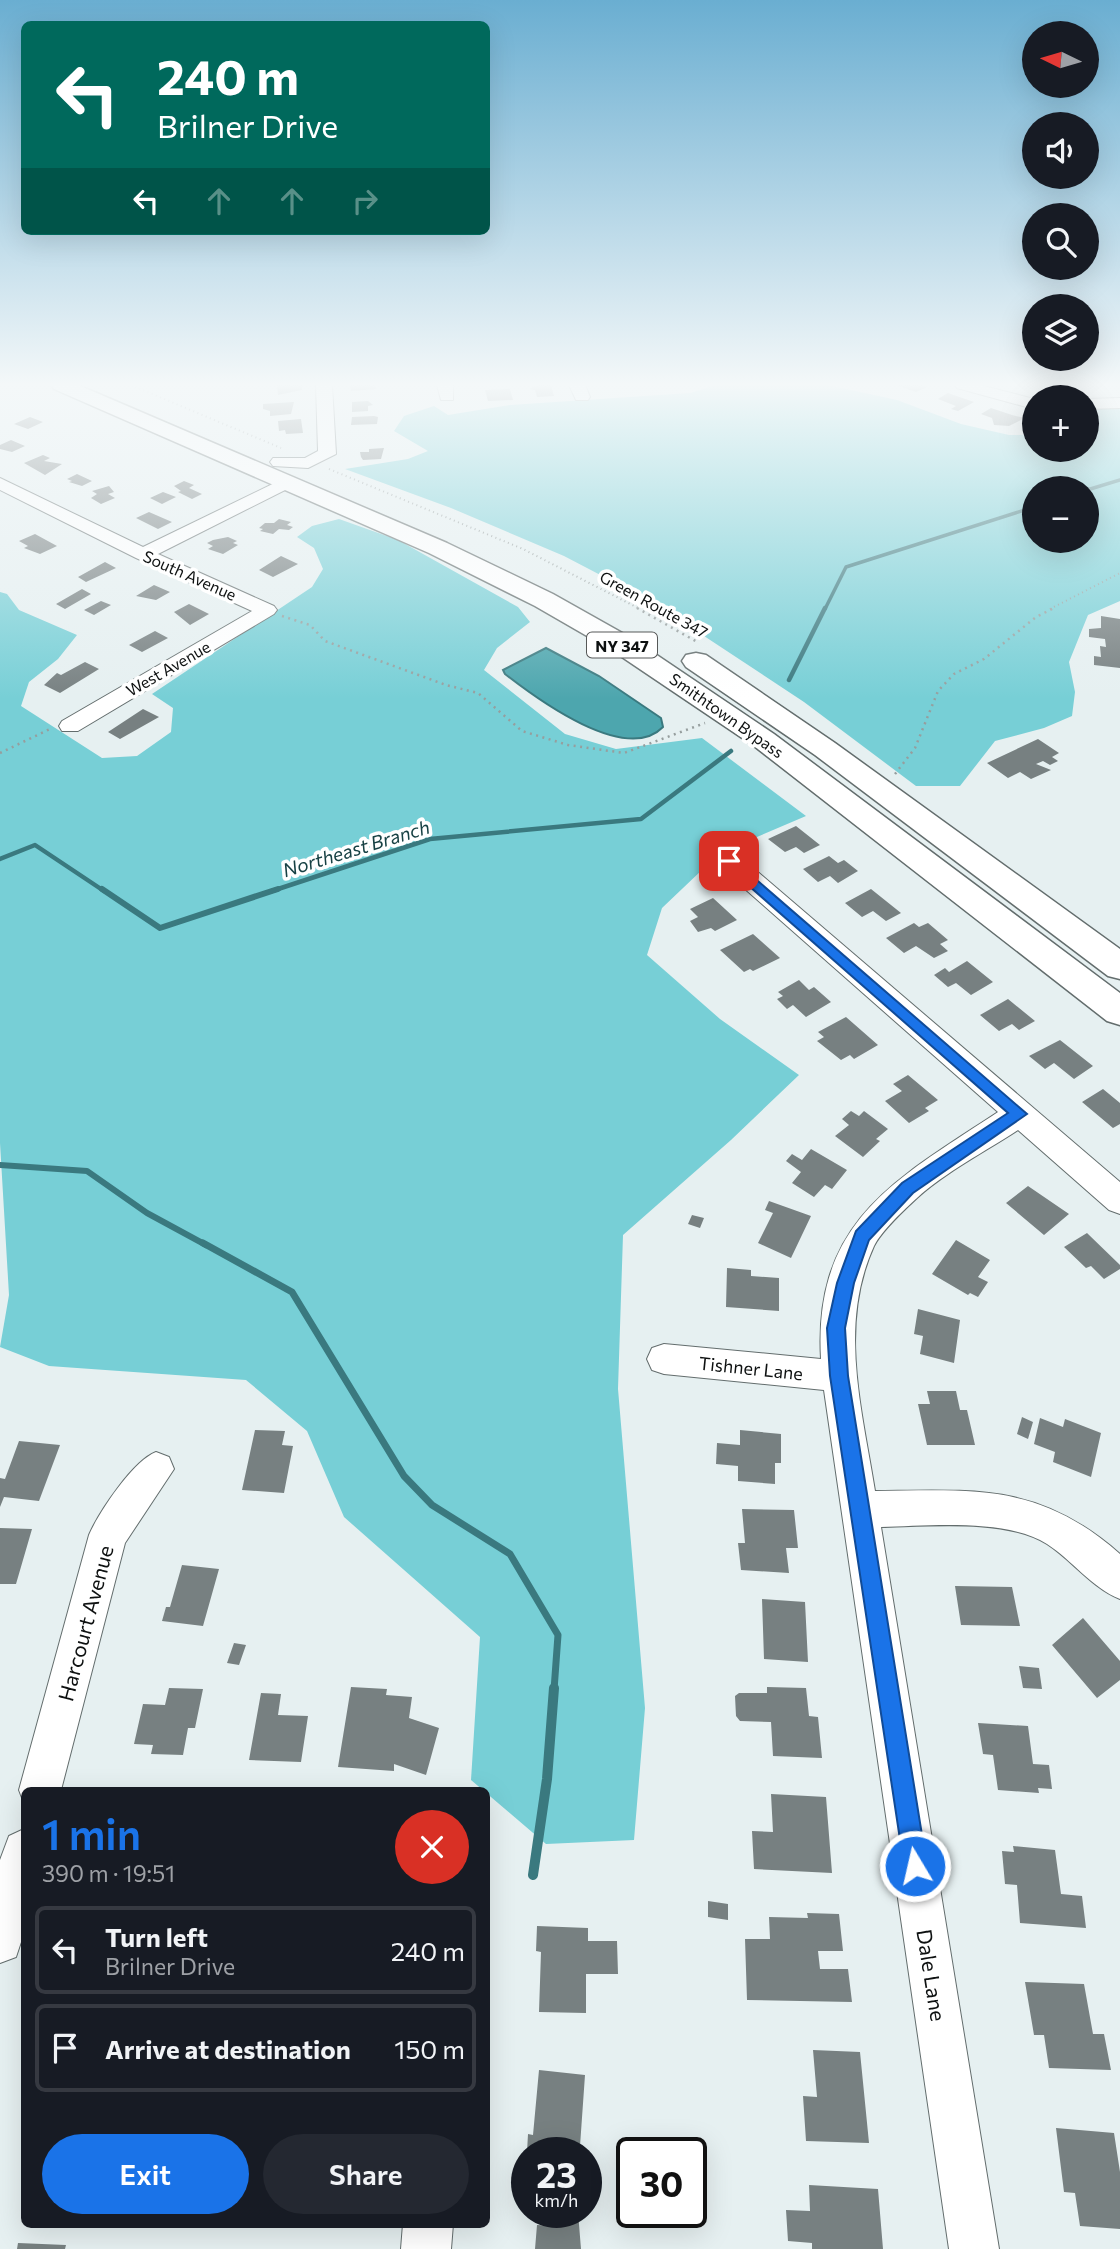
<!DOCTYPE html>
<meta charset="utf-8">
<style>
:root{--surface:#171b24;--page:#242831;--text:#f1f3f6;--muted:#9ea1a6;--line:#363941;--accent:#1a73e8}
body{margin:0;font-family:Commissioner,sans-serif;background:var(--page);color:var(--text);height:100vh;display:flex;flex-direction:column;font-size:26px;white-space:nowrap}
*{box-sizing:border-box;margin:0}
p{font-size:23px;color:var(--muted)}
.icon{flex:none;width:38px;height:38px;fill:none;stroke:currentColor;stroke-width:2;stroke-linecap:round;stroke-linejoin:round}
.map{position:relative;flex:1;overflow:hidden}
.drawer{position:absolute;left:21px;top:1787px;width:469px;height:441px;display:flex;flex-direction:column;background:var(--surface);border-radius:10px;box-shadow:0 7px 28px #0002}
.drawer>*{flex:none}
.guide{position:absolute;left:21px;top:21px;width:469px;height:214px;border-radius:10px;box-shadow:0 7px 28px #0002;background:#00695c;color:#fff;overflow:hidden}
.needle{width:46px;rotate:275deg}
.tools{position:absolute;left:1022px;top:21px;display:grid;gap:14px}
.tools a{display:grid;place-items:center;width:77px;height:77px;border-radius:50%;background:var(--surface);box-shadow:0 7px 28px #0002;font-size:35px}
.speed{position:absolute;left:511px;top:2137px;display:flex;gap:14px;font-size:35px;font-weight:700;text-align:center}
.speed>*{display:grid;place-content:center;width:91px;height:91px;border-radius:50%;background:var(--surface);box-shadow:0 7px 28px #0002;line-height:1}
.speed small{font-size:18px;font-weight:400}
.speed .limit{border:4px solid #111;border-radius:10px;background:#fff;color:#111}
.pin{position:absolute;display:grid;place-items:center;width:60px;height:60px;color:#fff;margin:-30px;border-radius:14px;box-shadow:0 4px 10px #0006}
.me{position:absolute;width:77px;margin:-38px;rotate:351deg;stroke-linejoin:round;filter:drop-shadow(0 0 5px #0008)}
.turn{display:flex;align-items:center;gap:24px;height:147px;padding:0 21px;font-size:32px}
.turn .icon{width:91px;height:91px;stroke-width:2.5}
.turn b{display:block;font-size:49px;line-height:60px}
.lanes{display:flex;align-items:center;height:66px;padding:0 21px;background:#0003;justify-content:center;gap:35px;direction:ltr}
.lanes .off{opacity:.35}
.round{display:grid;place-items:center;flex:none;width:74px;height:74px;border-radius:37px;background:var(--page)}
.overview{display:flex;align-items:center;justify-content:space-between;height:119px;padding:0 21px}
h1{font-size:42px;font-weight:600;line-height:52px;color:var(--accent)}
.button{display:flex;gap:14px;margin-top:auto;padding:14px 21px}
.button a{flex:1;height:80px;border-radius:42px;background:var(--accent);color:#fff;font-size:28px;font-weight:600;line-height:80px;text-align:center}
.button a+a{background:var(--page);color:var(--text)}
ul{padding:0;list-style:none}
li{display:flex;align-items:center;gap:21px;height:88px;margin:0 14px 10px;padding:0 7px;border:4px solid var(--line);border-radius:10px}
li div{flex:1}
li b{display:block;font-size:26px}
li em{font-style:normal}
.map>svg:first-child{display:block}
.forest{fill:#77cfd6;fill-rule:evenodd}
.water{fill:#4da6ae;stroke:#3a797f;stroke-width:2}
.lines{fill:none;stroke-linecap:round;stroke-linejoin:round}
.stream-far4{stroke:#3a797f;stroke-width:3.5}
.stream-far3{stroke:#3a797f;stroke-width:4.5}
.stream-far2{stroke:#3a797f;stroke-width:6}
.stream-far1{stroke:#3a797f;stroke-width:7}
.stream{stroke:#3a797f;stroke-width:10}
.building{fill:#778081}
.minor-casing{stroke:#636d6d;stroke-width:2}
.highway-casing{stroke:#636d6d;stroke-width:3}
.path-far1{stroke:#969e9e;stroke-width:2;stroke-dasharray:1 3.5;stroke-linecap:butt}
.path{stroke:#969e9e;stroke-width:2.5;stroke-dasharray:2 4.5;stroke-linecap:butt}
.minor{fill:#fff;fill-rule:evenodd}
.highway{fill:#fff;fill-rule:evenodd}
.route{fill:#1a73e8;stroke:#114b97;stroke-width:2}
.labels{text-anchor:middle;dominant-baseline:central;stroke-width:7;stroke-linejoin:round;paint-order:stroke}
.far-street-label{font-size:16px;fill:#0e1111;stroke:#fff}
.shield{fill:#fff;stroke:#565858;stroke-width:2}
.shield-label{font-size:16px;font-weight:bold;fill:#0e1111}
.street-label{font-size:18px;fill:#0e1111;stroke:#fff}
.water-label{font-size:19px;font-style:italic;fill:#174144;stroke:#fff}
.near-street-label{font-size:21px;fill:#0e1111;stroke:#fff}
</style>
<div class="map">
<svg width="1120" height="2249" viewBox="0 0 1120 2249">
<rect width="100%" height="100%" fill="#e6f0f1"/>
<path class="forest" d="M716,385H828L897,400L961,424L1009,435H1034V450H1087V430L1094,428L1097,409L1120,408V601L1088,615L1069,662L1075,692L1072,716L1044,728L995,741L960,786H916L804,702L654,603L564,556L451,508L345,469L408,459L428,451L394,431L404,416L434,406L448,415L510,405L690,393ZM1034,488H1087V541H1034Z
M339,519L398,540L518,607L530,622L497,648L484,670L565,734L616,749L702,738L806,816L745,842L703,869L662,908L647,955L720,1019L799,1075L731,1140L623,1235L618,1389L645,1708L634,1840L546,1844L471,1780L480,1637L344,1517L307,1431L246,1380L49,1366L0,1347L9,1295L0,1143V592L7,594L19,610L77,635L58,659L29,682L21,706L102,758L137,756L171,732L173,708L152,694L312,587L323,569L314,548L297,537L312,526Z"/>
<path class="water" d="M546,648L599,676L661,718L663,727C626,765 537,699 505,674L503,670Z"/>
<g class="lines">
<path class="stream-far4" d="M1087,490L1120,480
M825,609L846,567L1034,507"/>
<path class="stream-far3" d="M789,680L825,608
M0,859L35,845L104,891
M272,891L430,839L641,819L731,751"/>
<path class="stream-far2" d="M102,889L160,928L278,889
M0,1165L87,1171L147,1213L206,1245"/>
<path class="stream-far1" d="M203,1243L292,1292L404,1476L432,1505L510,1554L558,1635L554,1690"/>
<path class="stream" d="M533,1875L547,1779L554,1688"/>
</g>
<path class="building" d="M277,385H302V390L278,395Z
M350,385H375L376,389L351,391Z
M538,385H551L554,396L537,397L535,390L529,389Z
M896,385H922L927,387L916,392Z
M510,389L513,400L488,401L485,390Z
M948,393L974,402L958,411L951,409L956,406L938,399Z
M368,401L373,405L368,406V411L352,412V402Z
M294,402L291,414L270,416V411L263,409V404Z
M991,408L1012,415L1025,418L1009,426L994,425L992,418L981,414Z
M374,416L378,417L377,424L351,425L352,417Z
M30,417L43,422L28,429L14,424Z
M301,419L303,433L286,434L285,430L279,431L278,421Z
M11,440L25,446L12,452L0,449V445Z
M384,448L381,459L363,460L361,457L360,452H369V449Z
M43,455L50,458L44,461L62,464L45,475L24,463Z
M77,474L92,481L82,486L69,482L72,481L67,479Z
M184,481L194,485L189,488L202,494L192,499L178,492L181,491L174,486Z
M109,486L114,492L108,494L115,498L101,504L91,498L97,494L92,491Z
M163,492L176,497L162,504L150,498Z
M149,512L172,522L158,529L136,518Z
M279,519L291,522L287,525L293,527L289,530L279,529L273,534L260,531L263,529L259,528L265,523H274Z
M35,534L57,546L40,554L24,548L28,546L19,541Z
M228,537L237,541L233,543L238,545L223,554L208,549L213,546L207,543L213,540Z
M281,556L298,564L273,577L259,570Z
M105,562L116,568L86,582L78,577Z
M154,585L170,592L156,600L136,596Z
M82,589L91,594L65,609L56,604Z
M101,601L111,605L94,615L84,610Z
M189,604L209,614L190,625L174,612Z
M1101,616L1120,619V668L1094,665V656L1101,657L1100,646L1106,647L1105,639L1089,637V629L1101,628Z
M155,631L168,638L142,652L129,645Z
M85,662L99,669L60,693L44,685L57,673L61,675Z
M143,709L159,717L120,739L108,732Z
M1038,739L1059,753L1052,757L1058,761L1050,765L1043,761L1036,764L1051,770L1031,779L1020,772L1008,778L987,763Z
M796,826L820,845L804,853L796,847L785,852L768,839Z
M829,856L838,863L844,860L858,871L838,883L830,876L818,882L803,869Z
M871,889L901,913L886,921L873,911L862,917L845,903Z
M713,898L737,920L715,931L711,928L698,932L690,921L698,917L690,909Z
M914,923L919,927L928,923L948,940L940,944L948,951L934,958L916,946L904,953L886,938Z
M753,934L780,958L753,971L750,969L744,972L720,950Z
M967,961L993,982L971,995L956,983L948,987L934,975L945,968L949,972Z
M799,980L809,990L814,987L831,1002L806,1017L793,1005L787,1009L777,999L783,996L778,992Z
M1008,999L1035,1021L1019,1030L1012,1024L999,1031L980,1015Z
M846,1017L878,1045L854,1059L850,1055L841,1060L817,1041L824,1037L818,1032Z
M1060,1040L1093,1066L1074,1079L1054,1063L1045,1069L1029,1056Z
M908,1075L938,1100L925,1108L929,1111L909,1123L885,1101L902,1091L893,1084Z
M1103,1089L1120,1103V1124L1113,1128L1082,1102Z
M851,1111L859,1116L864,1111L888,1129L876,1139L880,1141L863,1157L835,1136L849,1125L842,1119Z
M811,1149L847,1170L832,1189L825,1185L814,1197L792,1183L801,1172L786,1161L792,1154L802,1160Z
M1028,1186L1069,1214L1044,1235L1006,1203Z
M769,1201L811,1216L791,1258L758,1243L773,1213L765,1210Z
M692,1215L704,1218L700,1228L688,1224Z
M1087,1233L1120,1265V1269L1104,1279L1091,1266L1086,1268L1064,1247Z
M956,1240L990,1260L978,1277L988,1282L978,1297L970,1293L968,1295L932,1274Z
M727,1268L751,1270V1276L779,1278V1311L726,1307Z
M918,1309L960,1320L954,1363L920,1354L923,1336L914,1334Z
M927,1391H956L960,1410H967L975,1445H927L918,1404H930Z
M1022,1417L1033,1422L1028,1439L1017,1434Z
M1040,1418L1063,1427L1065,1419L1101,1433L1091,1477L1053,1462L1055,1452L1034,1444Z
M255,1430L285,1431L282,1445L293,1446L284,1493L242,1490Z
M740,1430L781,1434V1463H775V1484L738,1481V1466L716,1464L717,1443L740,1445Z
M19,1441L60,1445L39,1501L4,1497L0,1507V1478L5,1479Z
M742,1509L794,1510L798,1548H786L789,1573L741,1570L738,1543H745Z
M0,1528L32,1529L16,1584H0Z
M182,1565L219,1569L203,1626L162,1621L166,1607H170Z
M955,1586L1012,1587L1020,1626L961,1625Z
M762,1599L805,1602L808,1662L764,1659Z
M1083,1618L1120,1661V1680L1097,1698L1052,1645Z
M234,1643L246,1645L239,1665L227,1663Z
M1019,1666L1039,1668L1042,1689L1023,1688Z
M351,1687L387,1689L386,1695L412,1697L409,1718L439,1728L426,1775L394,1764V1771L338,1767Z
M767,1687L806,1688L809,1716L818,1717L822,1758L773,1756L771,1722L740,1721L736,1716L735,1696L739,1693H767Z
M169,1688L203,1689L195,1728H188L183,1755L151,1754L153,1745L134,1744L143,1704L165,1705Z
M261,1693L281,1694L278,1715L308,1716L301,1762L249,1760Z
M978,1723L1028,1726L1033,1764L1049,1765L1052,1789L1038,1788L1039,1793L998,1790L993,1755L983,1754Z
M771,1794L826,1797L832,1873L754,1869L752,1831L773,1832Z
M1013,1846L1055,1850L1061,1894L1082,1896L1086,1928L1020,1923L1017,1885L1005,1884L1002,1851L1014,1852Z
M708,1901L728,1904V1920L708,1917Z
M807,1913L839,1914L843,1951H818L820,1969H848L852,2002L747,2000L745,1939H770L769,1917L808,1918Z
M537,1926L588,1928V1941H617L618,1974H586V2013L539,2012L541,1952L536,1951Z
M1025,1982L1084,1984L1093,2034H1104L1111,2070L1049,2068L1044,2035H1034Z
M813,2050L860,2052L869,2143L806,2141L803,2096L817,2097Z
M539,2070L585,2075L580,2146L565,2144L564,2152H527L528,2134L533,2135Z
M1056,2128L1114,2133L1120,2172V2229L1080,2226L1075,2193L1064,2192Z
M809,2185L878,2189L883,2249H812V2243L788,2241L786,2210L810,2211Z
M557,2212H578L581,2249H535L537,2225L556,2226Z
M18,2243L66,2245L65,2249H17Z"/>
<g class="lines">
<defs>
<path id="minor" d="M316,385H332L336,454L308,468L273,466L270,462L273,458H305L318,451Z
M437,385H453V400H441Z
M569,385H585L590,397L588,400H576Z
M955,385H980L1034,399V409L957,388Z
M1120,398V408L1087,409V399Z
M287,477L293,478L296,482L293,486L158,554L274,606L277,610L274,614L78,731H62L59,726L62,721L252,611L136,558L0,490V478L143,547Z
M729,853L738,855L1120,1182V1214L1109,1210L1018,1130C986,1151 944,1173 917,1198C904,1210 882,1230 874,1246C838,1325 862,1409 875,1491C976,1490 1040,1483 1120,1554V1599C1092,1588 1072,1560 1047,1544C1006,1518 928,1526 881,1527L999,2249H949L824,1390L664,1374L652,1370L647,1359L652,1348L664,1344L821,1359C813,1220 897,1179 998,1112L720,867L717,861L720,855Z
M156,1452L169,1457L174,1469L125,1543L61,1790H24V1803L19,1790L89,1535C99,1512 133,1461 156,1452Z
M24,1829V1933L16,1957L0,1963V1860L9,1836Z
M403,2224H453L451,2249H401Z"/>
<path id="highway" d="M51,385H78L447,543L553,594L633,639L774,734L1120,993V1025L1107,1021L754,746L613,651L535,606L429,553L54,389Z
M696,653L706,655L835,743L1120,949V979L1108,976L815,755L686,667L682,661L686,655Z"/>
</defs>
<use href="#minor" class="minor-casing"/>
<use href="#highway" class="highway-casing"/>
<path class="path-far1" d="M131,385L281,448
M329,469L523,549L640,609
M1050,609L1120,573"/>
<path class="path" d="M637,608L699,643
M282,616L310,625L325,641L446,685L478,693L522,731L568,745L624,753L705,723
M0,753L50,729
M895,774L915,748L938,691L954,674L984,659L1036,617L1054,608"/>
<use href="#minor" class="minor"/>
<use href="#highway" class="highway"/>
</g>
<linearGradient id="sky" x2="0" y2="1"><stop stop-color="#6aaed1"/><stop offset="0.55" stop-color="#f4f8f9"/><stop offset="1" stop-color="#f4f8f9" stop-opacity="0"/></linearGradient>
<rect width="1120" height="699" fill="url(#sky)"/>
<path class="route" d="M729,856L1027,1114L913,1193L869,1240L854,1283L845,1328L848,1376L927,1866L923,1874L915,1877L907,1874L904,1866L830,1376L827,1328L837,1283L856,1231L902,1183L1008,1113L724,864L722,861Z"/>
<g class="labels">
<g class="far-street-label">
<text transform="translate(190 575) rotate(24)">South Avenue</text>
<text transform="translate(654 604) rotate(29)">Green Route 347</text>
<text transform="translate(168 668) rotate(-30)">West Avenue</text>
<text transform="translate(727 715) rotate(35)">Smithtown Bypass</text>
</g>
<rect class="shield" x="587" y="632.5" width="70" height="25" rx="5"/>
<g class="shield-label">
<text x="622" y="645">NY 347</text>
</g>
<g class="street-label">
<text transform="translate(751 1368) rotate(6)">Tishner Lane</text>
</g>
<g class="water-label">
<text transform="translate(356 848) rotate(-17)">Northeast Branch</text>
</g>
<g class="near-street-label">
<text transform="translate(85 1623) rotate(-75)">Harcourt Avenue</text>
<text transform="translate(932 1975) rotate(81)">Dale Lane</text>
</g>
</g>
</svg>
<div class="tools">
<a><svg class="needle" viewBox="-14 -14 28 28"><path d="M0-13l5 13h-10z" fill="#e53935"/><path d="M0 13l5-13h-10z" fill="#9ea1a6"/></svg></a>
<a><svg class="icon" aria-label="sound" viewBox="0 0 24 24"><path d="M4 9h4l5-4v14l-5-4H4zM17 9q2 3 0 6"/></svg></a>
<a><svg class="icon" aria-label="search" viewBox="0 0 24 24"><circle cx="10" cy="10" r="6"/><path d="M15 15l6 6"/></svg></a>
<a><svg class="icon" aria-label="layers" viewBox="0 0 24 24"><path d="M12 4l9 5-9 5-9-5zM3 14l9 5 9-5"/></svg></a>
<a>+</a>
<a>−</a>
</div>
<div class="speed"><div>23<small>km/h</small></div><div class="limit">30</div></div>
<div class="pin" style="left:729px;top:861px;background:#d93025"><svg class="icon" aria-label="arrive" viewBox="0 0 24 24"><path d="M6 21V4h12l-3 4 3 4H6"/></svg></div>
<svg class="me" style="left:915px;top:1866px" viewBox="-20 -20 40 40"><circle r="17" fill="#1a73e8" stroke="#fff" stroke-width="3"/><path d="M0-11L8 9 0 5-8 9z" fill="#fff"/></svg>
<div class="guide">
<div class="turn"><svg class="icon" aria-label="left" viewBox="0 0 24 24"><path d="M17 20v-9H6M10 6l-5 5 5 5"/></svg><div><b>240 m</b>Brilner Drive</div></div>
<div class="lanes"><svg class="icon" aria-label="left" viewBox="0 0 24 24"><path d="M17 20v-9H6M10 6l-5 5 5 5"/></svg><svg class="icon off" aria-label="ahead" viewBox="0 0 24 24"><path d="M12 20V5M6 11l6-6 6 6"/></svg><svg class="icon off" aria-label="ahead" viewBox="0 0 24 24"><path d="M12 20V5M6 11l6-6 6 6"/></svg><svg class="icon off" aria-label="right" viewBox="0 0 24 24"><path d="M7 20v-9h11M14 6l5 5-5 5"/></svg></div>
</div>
<section class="drawer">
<div class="overview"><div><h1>1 min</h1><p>390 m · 19:51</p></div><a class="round" style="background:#d93025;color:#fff"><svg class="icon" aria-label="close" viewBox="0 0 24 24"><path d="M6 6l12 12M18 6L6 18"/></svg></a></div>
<ul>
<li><svg class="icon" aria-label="left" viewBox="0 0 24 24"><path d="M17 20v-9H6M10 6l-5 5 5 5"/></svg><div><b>Turn left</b><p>Brilner Drive</p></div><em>240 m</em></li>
<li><svg class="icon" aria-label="arrive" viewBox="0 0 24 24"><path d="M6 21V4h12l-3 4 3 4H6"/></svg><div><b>Arrive at destination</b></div><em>150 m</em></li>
</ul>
<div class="button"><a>Exit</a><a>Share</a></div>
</section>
</div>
